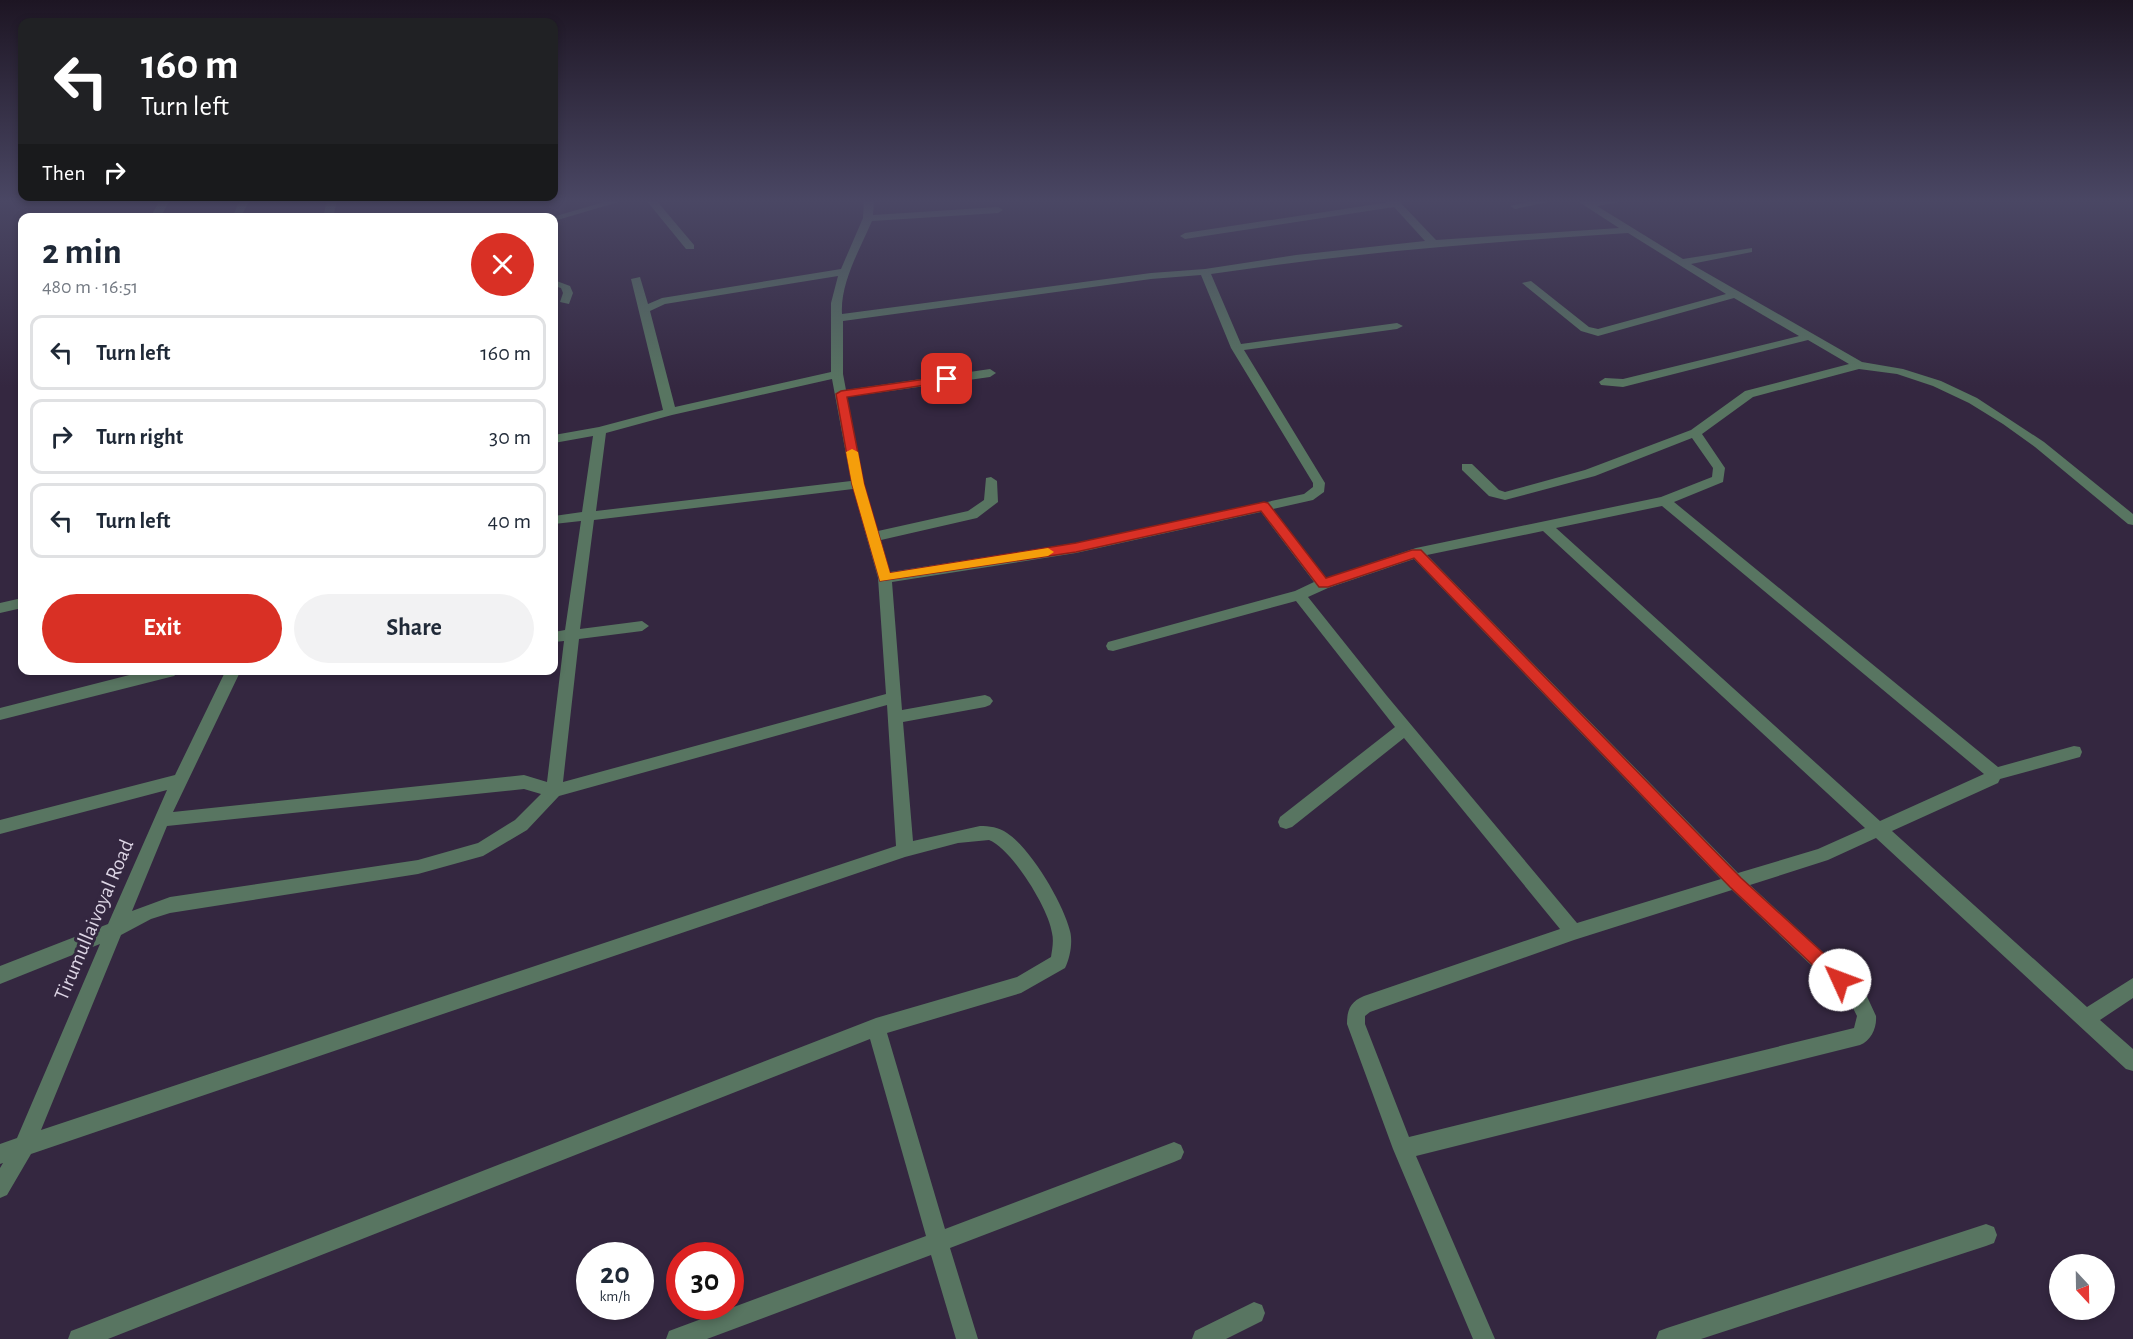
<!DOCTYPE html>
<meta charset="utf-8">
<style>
:root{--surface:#fff;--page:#f2f2f3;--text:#1f2937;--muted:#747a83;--line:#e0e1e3;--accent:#d93025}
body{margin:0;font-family:"Alegreya Sans",sans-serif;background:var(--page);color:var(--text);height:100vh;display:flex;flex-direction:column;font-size:22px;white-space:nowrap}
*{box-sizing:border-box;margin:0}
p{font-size:20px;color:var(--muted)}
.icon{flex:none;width:33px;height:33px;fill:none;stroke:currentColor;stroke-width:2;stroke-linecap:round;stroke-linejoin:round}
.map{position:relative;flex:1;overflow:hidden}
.details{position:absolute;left:18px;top:213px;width:540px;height:462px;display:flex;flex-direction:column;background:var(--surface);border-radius:12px;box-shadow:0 3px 9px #0003}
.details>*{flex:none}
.banner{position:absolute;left:18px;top:18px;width:540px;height:183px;border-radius:12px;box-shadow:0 3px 9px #0003;background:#202124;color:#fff;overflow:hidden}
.needle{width:39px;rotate:158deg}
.fabs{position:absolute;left:2049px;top:1254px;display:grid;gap:12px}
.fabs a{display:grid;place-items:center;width:66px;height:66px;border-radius:50%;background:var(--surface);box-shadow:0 3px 9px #0003;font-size:30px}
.speed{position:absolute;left:576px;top:1242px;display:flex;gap:12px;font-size:30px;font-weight:700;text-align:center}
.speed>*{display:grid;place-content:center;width:78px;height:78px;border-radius:50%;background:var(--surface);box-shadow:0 3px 9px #0003;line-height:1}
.speed small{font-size:15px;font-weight:400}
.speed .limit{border:9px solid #d22;background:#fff;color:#111}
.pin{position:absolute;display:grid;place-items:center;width:51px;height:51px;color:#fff;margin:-26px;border-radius:12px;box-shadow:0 3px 9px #0006}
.me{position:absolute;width:66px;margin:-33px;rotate:313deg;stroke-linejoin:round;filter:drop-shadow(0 0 4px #0008)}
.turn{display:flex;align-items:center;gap:21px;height:126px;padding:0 24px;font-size:27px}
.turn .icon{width:78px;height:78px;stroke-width:2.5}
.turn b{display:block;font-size:42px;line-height:51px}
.then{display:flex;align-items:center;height:57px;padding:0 24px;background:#0003;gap:12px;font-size:22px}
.round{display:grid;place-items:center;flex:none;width:63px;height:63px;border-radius:32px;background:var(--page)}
.overview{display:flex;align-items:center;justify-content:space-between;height:102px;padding:0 24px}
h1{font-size:36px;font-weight:600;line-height:45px}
.button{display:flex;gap:12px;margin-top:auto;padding:12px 24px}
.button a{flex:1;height:69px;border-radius:36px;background:var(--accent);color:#fff;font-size:24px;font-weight:600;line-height:69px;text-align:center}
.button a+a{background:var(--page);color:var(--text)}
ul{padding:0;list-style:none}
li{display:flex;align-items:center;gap:18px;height:75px;margin:0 12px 9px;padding:0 12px;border:3px solid var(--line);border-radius:12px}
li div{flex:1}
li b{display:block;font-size:22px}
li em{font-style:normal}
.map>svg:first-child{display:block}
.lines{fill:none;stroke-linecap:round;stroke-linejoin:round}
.minor{fill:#587561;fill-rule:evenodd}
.route{fill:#d93025;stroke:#8d1f18;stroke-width:1.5}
.slow{fill:#f59e0b}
.labels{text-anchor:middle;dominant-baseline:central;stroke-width:6;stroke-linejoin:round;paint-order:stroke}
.street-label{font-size:21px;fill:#dcd4e4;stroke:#342740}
</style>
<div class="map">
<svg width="2133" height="1339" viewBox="0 0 2133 1339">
<rect width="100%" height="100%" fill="#342740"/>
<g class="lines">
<path class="minor" d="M160,200H170L160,218H150Z
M240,200H250L240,218H232Z
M327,200H337L333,218H323Z
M611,200H625L554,221V218H549Z
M646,200H656L694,245V249H686Z
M864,200H874L873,215L998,207L1003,210L998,213L872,221C860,249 840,283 842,314L1151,273L1205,269L1296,255L1425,241L1394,207L1185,239L1180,236L1185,233L1390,202L1388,200H1398L1436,240L1619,228L1576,200H1621L1619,202L1597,206L1683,259L1752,248V252L1691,264L1862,362L1903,369L1941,381L1977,398L2044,442L2133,514V525L2128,524L2035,447L2003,424L1969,403L1933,386L1897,374L1859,369L1753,397L1702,434L1725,468L1723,482L1674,502L1998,767L2074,746L2080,747L2082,752L2080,757L2000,779L1998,783L1892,831L2087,1007L2133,978V998L2100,1020L2133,1049V1071L2126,1069L1876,838L1828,860L1750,885L1864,990L1876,1016C1877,1028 1871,1041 1860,1045L1416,1156L1495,1339H1473L1393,1149L1347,1024C1347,1010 1350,1002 1364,996L1560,929L1404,738L1292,827L1286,829L1280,827L1278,822L1280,817L1395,727L1296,601L1113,651L1108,650L1106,646L1108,642L1295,591L1314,582L1261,512L1076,553L892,582L902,710L985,695L990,697L993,701L990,705L985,707L903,722L913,841L980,826C989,826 999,827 1007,833C1031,849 1063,903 1070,931C1073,942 1070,958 1065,968L1021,993L887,1033L945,1229L1174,1142L1181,1145L1184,1152L1181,1159L1174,1162L950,1248L978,1339H956L931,1255L707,1339H666L669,1331L677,1328L926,1236L870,1039L108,1339H68L71,1331L79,1328L876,1018L1017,977L1051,957C1052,950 1054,941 1052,933C1049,909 1012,849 989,840L958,843L905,857L31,1154L7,1195L0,1198V1168L3,1163L0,1164V1144L17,1138L100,944L0,984V966L108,924L167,790L0,834V820L175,775L226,670H241L173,812L524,775L547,782L564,641L554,642V632L565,630L581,521L554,524V516L582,512L593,436L554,443V435L599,427L663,410L631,279L640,277L648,304L662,298L841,269L863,218ZM1628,233L1726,294L1598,329L1589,327L1531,281L1522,283L1581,331L1598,336L1734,298L1799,336L1623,379L1605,378L1599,382L1601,385L1623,387L1808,340L1849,364L1745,391L1691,430L1585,470L1505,492L1499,490L1472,464H1462V470L1489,496L1505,500L1595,476L1692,438L1713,468L1712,477L1661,497L1416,548L1326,578L1273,509L1313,500L1324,492L1325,483L1244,350L1397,329L1403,326L1397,323L1241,344L1211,274C1350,253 1488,242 1628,233ZM1201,275L1231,348L1313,483V487L1304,494L1076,543L890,572L881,540L977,518L998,502L997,481L991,477L986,478L984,500L968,511L878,531L864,484L847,397L990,377L996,373L990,369L846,390L843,374V321L1151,279ZM838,276L831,303V372L675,407L650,311L665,304ZM832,379L851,481L596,511L606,433L672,415ZM853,489L878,578L886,694L563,782L579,639L642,631L649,626L642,621L580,629L594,520ZM1662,506L1984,774L1880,821L1556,528ZM1543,531L1865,828L1818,849L1738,873L1427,555ZM1414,559L1721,879L1577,923L1387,696L1308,597L1328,588ZM887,705L896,846L41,1130L121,935L151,919L170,913L418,874L483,856L527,830L559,796ZM524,789L541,794L515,820L478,843L418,860L170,897L132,911L167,826ZM1732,890L1850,1002L1857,1016L1854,1028L1409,1137L1365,1024V1016L1370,1012L1574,940Z
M1537,200H1557L1515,209L1510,206Z
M554,280L570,286L573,293L569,304L560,302L563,293L561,288L554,286Z
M22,598V608L0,613V603Z
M149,670H181L174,676L0,720V708Z
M1986,1224L1994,1227L1997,1235L1994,1243L1986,1246L1701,1339H1656L1659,1331L1667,1328Z
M1254,1302L1262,1305L1265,1313L1262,1321L1226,1339H1192L1195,1331Z"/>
</g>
<linearGradient id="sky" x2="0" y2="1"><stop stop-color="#1d1523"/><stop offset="0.52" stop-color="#4a4764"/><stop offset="1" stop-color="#4a4764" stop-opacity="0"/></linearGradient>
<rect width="2133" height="387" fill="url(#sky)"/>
<path class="route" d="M947,376L951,377V381L847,397L864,484L890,573L1076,543L1264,502L1268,503L1326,578L1412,550H1421L1741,878L1846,974L1848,980L1846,985L1840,987L1834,985L1730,887L1414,558L1328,587H1319L1261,511L1076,552L880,581L852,484L836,394L841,391Z"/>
<path class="slow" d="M852,449L858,452L864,484L890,573L1048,548L1054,552L1048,556L880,581L852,484L846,452Z"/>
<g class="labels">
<g class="street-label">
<text transform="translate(94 920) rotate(-67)">Tirumullaivoyal Road</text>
</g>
</g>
</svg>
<div class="fabs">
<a><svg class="needle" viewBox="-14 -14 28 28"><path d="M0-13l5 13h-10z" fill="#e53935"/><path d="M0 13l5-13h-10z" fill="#747a83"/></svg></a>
</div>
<div class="speed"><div>20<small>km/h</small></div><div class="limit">30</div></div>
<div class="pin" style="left:947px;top:379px;background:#d93025"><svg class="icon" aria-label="arrive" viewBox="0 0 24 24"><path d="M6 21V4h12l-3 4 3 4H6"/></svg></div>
<svg class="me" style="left:1840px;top:980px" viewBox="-20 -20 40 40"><circle r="19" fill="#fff"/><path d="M0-13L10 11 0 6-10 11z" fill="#d93025"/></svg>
<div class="banner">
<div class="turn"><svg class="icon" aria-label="left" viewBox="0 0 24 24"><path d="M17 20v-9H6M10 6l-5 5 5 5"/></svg><div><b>160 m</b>Turn left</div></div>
<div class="then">Then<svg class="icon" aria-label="right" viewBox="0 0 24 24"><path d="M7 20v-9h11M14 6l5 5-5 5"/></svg></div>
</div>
<section class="details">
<div class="overview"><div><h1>2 min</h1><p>480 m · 16:51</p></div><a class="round" style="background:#d93025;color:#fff"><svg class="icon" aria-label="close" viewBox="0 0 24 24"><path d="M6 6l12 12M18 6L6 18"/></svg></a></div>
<ul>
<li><svg class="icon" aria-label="left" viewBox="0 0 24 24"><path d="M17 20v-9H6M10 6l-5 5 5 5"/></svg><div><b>Turn left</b></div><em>160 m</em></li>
<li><svg class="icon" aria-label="right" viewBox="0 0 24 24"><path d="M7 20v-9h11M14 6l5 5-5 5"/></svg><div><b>Turn right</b></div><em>30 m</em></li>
<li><svg class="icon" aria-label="left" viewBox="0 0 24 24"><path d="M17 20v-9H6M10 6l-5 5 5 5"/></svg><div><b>Turn left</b></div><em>40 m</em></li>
</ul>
<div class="button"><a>Exit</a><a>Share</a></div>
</section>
</div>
